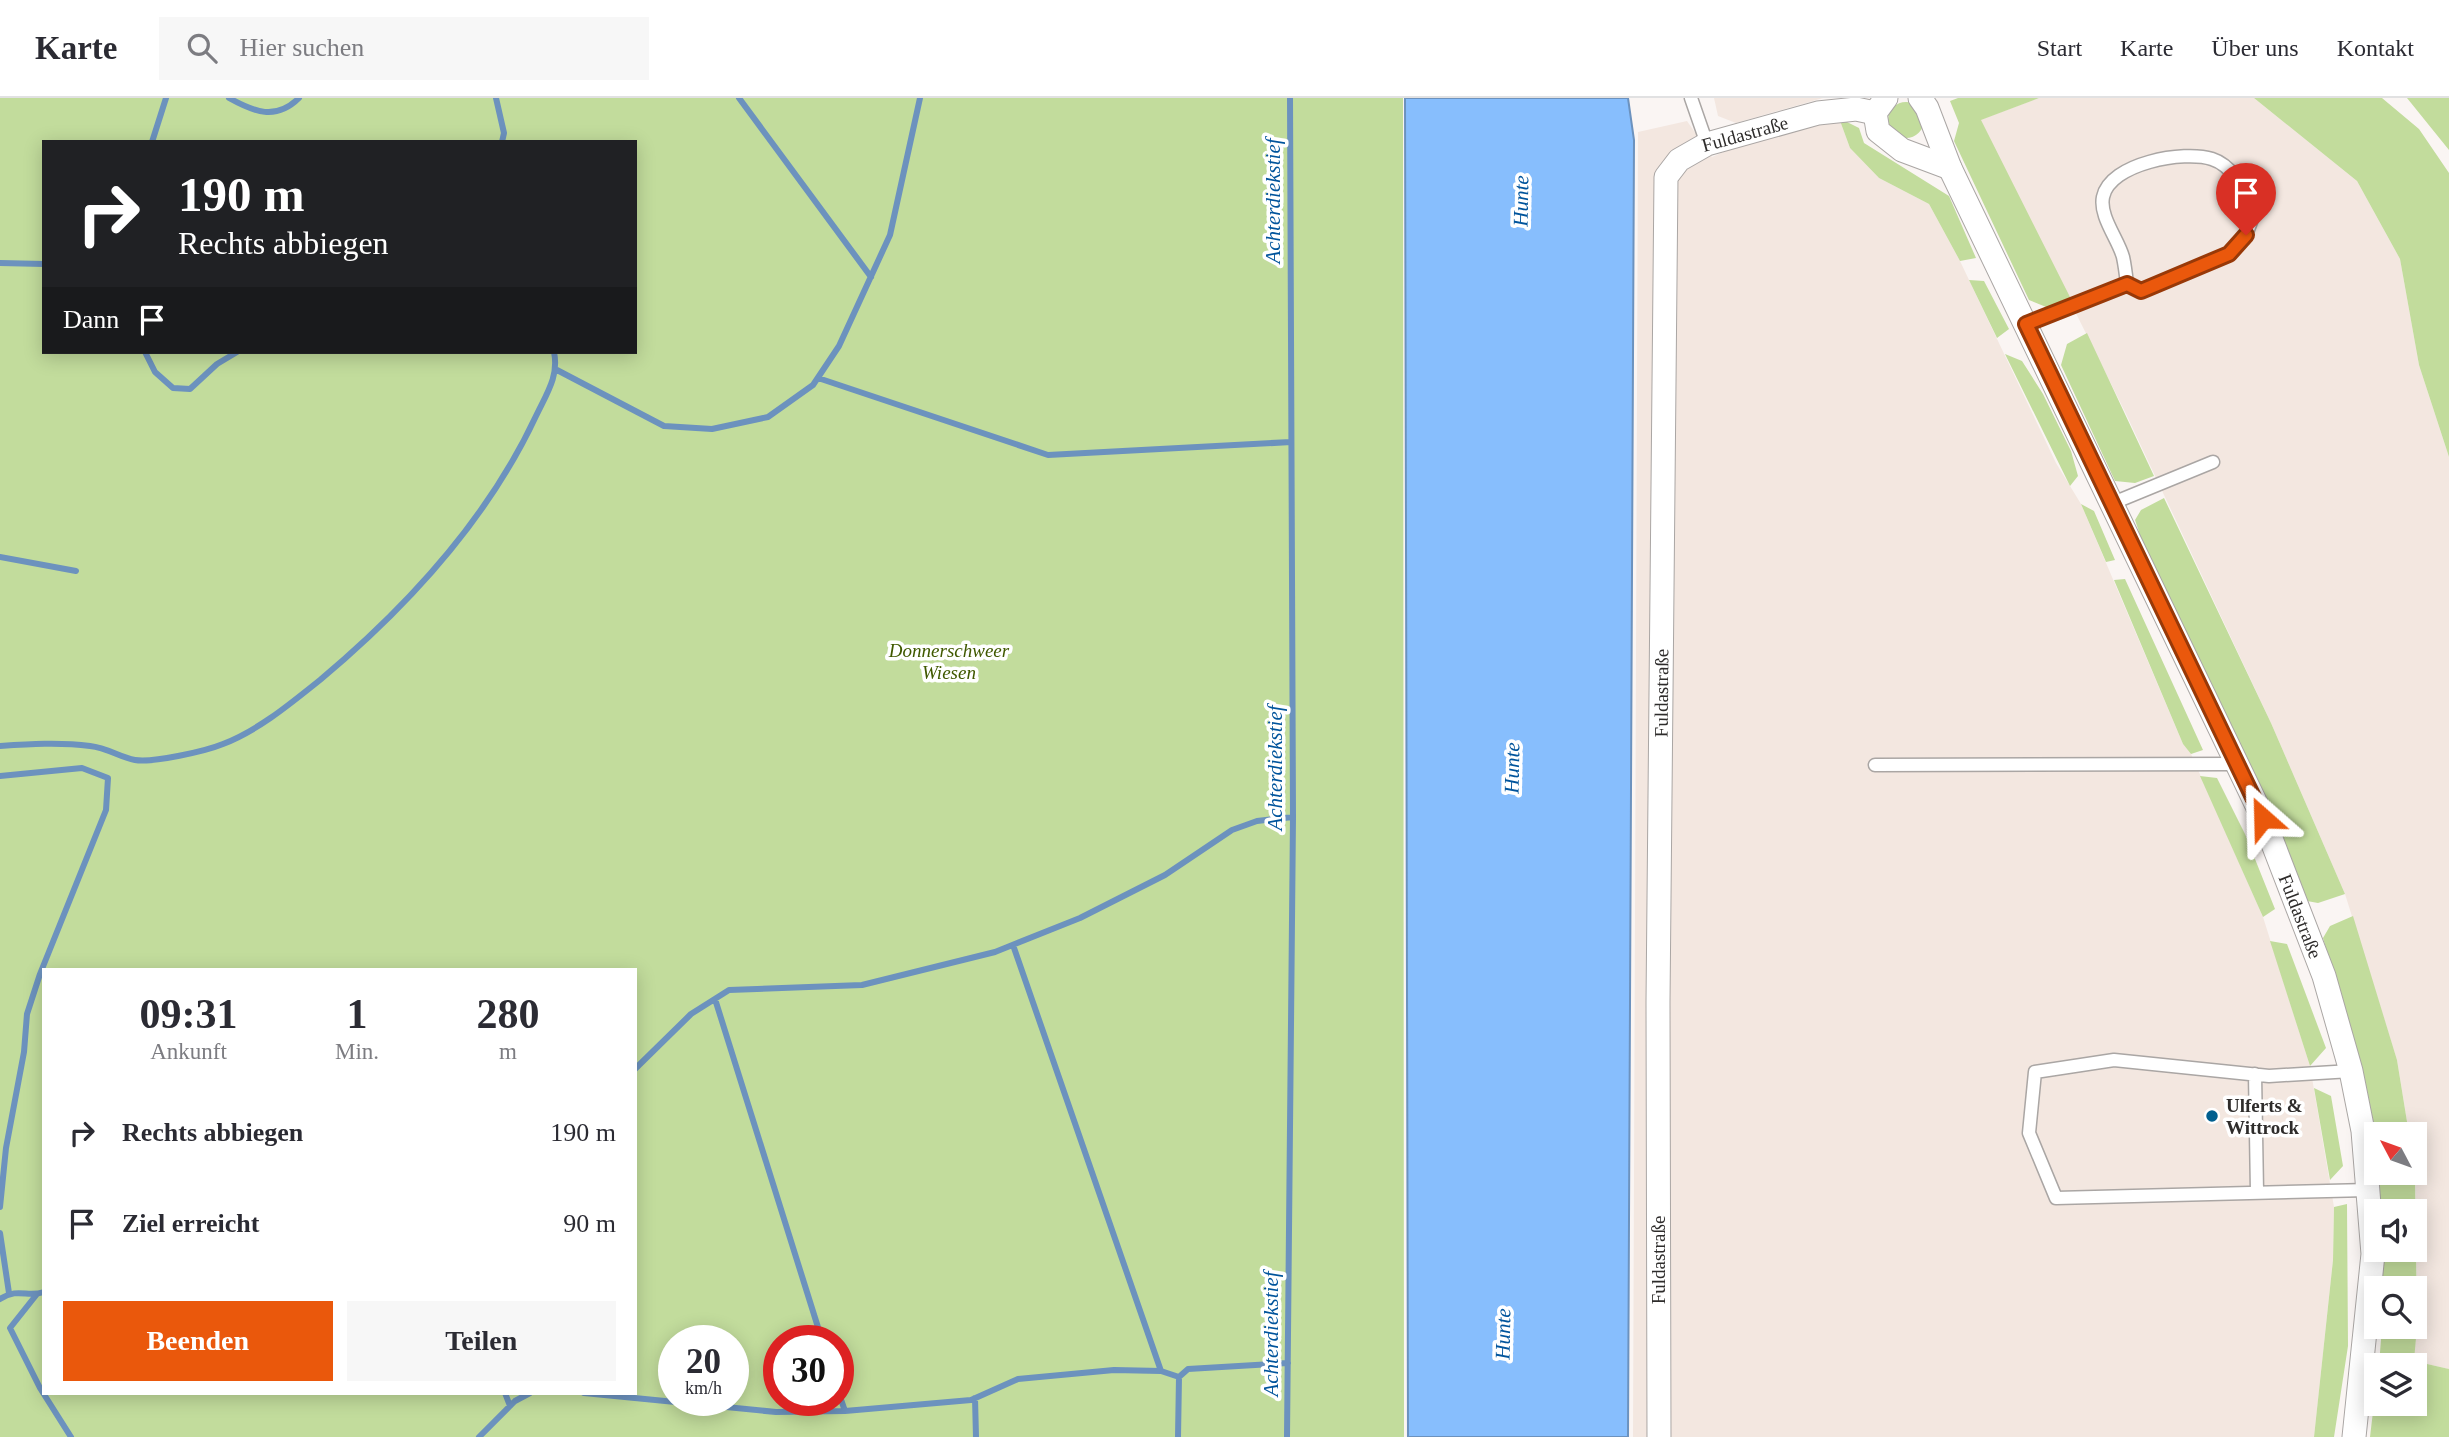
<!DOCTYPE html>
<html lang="de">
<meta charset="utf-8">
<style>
:root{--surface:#fff;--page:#f7f7f7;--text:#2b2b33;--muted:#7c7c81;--line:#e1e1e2;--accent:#ea580c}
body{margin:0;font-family:Georgia,serif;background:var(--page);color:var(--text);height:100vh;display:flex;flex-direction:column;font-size:26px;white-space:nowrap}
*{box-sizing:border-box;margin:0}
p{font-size:23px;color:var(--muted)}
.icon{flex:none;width:38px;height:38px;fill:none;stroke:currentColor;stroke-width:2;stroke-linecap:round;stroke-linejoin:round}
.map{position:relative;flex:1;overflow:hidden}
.panel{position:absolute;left:42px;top:870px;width:595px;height:427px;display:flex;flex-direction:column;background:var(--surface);border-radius:0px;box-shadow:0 4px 18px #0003}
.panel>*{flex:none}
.guide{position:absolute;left:42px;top:42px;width:595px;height:214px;border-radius:0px;box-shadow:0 4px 18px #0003;background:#202124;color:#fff;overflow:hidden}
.needle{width:46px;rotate:311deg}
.fabs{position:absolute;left:2364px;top:1024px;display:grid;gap:14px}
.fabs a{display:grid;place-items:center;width:63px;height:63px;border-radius:0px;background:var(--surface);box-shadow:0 4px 18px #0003;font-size:35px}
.speed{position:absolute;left:658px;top:1227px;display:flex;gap:14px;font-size:35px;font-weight:700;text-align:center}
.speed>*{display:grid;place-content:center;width:91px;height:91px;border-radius:50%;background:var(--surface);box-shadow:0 4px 18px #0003;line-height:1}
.speed small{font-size:18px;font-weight:400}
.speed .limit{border:10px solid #d22;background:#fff;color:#111}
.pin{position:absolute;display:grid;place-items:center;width:60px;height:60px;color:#fff;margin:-72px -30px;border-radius:50% 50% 50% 0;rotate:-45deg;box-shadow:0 0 7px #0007}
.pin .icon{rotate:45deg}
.me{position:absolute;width:77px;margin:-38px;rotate:335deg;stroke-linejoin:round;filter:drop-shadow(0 0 5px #0008)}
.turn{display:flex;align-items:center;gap:24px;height:147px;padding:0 21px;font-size:32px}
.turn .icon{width:91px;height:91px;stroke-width:2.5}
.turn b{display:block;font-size:49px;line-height:60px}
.then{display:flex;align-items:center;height:66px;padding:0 21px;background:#0003;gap:14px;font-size:26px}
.eta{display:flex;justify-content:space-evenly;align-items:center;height:119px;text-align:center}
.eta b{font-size:42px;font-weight:700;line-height:49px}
.cta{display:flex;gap:14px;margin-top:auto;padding:14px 21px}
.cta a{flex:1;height:80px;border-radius:0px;background:var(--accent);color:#fff;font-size:28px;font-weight:700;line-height:80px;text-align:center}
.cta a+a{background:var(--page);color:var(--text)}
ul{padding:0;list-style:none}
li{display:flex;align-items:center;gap:21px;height:91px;padding:0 21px}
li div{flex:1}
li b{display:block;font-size:26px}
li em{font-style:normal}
header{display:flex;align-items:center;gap:42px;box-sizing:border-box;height:98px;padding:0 35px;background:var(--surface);border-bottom:2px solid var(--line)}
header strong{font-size:33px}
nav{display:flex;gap:38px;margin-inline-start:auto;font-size:24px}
.search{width:490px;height:63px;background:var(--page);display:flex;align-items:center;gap:18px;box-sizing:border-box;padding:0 24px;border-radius:0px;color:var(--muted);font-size:26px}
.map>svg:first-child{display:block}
.built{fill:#f3e7e0}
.green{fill:#c2dc9c;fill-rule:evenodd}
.water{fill:#87befd;stroke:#6c92be;stroke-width:2}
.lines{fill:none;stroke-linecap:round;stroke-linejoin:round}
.stream{stroke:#6c92be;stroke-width:6}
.lane-casing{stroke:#aaa6a4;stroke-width:15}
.street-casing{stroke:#aaa6a4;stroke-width:25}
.lane{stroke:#fff;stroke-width:12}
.street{stroke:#fff;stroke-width:23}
.route-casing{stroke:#983908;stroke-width:18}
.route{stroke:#ea580c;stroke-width:12}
.poi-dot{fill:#005f8f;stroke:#fff;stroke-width:2.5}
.labels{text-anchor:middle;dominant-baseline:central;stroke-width:7;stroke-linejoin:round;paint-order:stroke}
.street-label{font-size:19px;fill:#2e2c2b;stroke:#fff}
.park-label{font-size:19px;font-style:italic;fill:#405900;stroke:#fff}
.poi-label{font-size:19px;font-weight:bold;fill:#2e2c2b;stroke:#fff;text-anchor:start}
.water-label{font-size:21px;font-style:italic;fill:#00549c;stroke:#fff}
</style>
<header>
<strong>Karte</strong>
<div class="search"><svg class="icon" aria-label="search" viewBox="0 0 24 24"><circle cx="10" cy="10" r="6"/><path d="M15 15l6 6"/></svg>Hier suchen</div>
<nav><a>Start</a><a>Karte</a><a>Über uns</a><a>Kontakt</a></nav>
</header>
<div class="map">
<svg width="2449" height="1339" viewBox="0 0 2449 1339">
<rect width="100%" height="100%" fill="#faf5f3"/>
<path class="built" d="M1714,0H1823L1736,25L1718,18Z
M2039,0H2254L2357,83L2400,161L2419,267L2449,359V1271L2414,1263L2417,1229L2415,1036H2409L2397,962L2345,796L2271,625L2126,316L1980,22Z
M1839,20L1850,50L1879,80L1929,106L1960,163L2056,365L2081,406L2183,646L2191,656L2263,819L2310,968L2334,1109L2333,1162L2314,1339H1633L1638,34L1687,23L1712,59L1744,45Z"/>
<path class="green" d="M0,0H1403L1404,1339H0ZM44,44H635V254H44ZM44,872H635V1295H44ZM674,1242H733V1302H674ZM779,1242H838V1302H779Z
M1958,0H2039L1981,22L2071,201L2051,211L2029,202L1954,43L1959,25L1950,3Z
M2254,0H2382L2419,31L2449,75V359L2419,267L2400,161L2357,83Z
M2407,0H2449V52Z
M1888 22a18 18 0 1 1 36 0a18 18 0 1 1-36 0Z
M1839,20L1859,30L1864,45L1949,98L1976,160L1960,163L1929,106L1879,80L1850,50Z
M1969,182L1984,183L2009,231L1997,240Z
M2087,235L2154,378L2135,385L2115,383L2061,267L2067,246Z
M2005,256L2022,263L2043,296L2071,353L2078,378L2070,388Z
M2164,400L2271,625L2345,796L2318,805L2307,803L2142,443L2135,422L2141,412Z
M2081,406L2094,413L2115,462L2106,464Z
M2125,481L2203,652L2191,656L2183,646L2114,482Z
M2200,678L2217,680L2245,736L2275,811L2263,819Z
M2353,818L2397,962L2409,1036H2376V1073L2348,926L2323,840L2330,828Z
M2270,843L2287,846L2326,950L2310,968Z
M2314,990L2331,998L2343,1068L2330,1082Z
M2377,1075H2415L2417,1229L2414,1263L2449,1271V1339H2370L2376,1288V1306H2415V1267H2379L2382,1229L2415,1228V1190H2382L2383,1152H2415V1113H2380Z
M2347,1106L2348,1248L2334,1339H2314L2333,1162L2334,1109Z"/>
<path class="water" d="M1405,0H1628L1634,42L1628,1339H1408Z"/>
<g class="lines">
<path class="stream" d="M229,0C254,14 276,23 299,0
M496,0L504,35L502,44
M739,0L871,179
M152,44L166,0
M0,165L44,166
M145,254L155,274L173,290L190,291L217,266L237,254
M557,272L664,328L712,331L768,319L813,287L839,248L890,137L920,0
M818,280L1048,357L1291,344
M0,459L76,473
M0,648C29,646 60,644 90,648C108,650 119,659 135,662C153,665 206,653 223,646C259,632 290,606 320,582C406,510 488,421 536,318C547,295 559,278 554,254
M0,678L82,670L108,680L106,712L40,876L27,916L24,954L6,1050L0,1109
M1013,847L1161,1273L1179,1279
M715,901L822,1242
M635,971L691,916L729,892L862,887L995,854L1080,820L1165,777L1232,732L1257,723L1293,719
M0,1135L9,1195
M37,1196L10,1230L40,1290L71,1339
M0,1201C19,1189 27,1200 44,1194
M838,1293L845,1313L971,1302L1018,1281L1114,1272L1161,1273
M505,1295L510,1308
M584,1295L776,1314L845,1313
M975,1300L976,1339
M479,1339L515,1303L530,1295
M1178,1339L1179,1279L1188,1271L1288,1265
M1287,1339L1293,719L1290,0"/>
<defs>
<path id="lane" d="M1691,0L1707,46
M2026,226L2127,186L2141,193L2229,156L2246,137L2255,113C2245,94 2234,68 2212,61C2184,52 2110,65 2103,99C2099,118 2118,141 2123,159C2125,168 2126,177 2127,186
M2113,405L2213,364
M1875,667L2237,666
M2351,973L2269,978L2114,962L2035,974L2029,1035L2056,1100L2368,1092
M2255,976L2257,1094"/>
<g id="street">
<path d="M1886,0L1875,15L1878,33L1902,52L1950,70"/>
<path id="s1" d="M1920,0L1927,10L1950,70L2263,720L2324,878L2351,973L2363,1033L2373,1156L2354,1339"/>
<path id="s2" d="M1659,1339L1658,904L1666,79L1679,62L1707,46L1818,15L1856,11L1875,15"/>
</g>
</defs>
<use href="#lane" class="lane-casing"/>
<use href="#street" class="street-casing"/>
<use href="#lane" class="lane"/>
<use href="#street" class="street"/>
</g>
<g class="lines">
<defs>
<path id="route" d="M2246,137L2229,156L2141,193L2127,186L2026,226L2263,720"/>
</defs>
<use href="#route" class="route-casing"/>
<use href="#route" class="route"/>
</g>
<circle class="poi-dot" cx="2212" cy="1018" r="7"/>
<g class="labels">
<g class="street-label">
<text stroke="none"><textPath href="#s2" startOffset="1353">Fuldastraße</textPath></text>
<text stroke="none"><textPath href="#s2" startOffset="744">Fuldastraße</textPath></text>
<text stroke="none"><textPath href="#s1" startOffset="903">Fuldastraße</textPath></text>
<text transform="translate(1658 1162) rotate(-90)">Fuldastraße</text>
</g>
<g class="park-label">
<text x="949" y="552">Donnerschweer<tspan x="949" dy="22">Wiesen</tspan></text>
</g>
<g class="poi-label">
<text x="2226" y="1007">Ulferts &amp;<tspan x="2226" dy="22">Wittrock</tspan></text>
</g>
<g class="water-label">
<text transform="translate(1273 103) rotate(-90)">Achterdiekstief</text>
<text transform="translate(1521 103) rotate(-89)">Hunte</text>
<text transform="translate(1275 670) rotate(-90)">Achterdiekstief</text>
<text transform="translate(1512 670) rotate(-89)">Hunte</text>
<text transform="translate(1271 1236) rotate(-90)">Achterdiekstief</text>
<text transform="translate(1503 1236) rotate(-89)">Hunte</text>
</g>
</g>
</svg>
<div class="fabs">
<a><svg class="needle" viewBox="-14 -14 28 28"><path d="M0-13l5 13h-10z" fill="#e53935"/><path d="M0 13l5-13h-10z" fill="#7c7c81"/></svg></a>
<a><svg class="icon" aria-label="sound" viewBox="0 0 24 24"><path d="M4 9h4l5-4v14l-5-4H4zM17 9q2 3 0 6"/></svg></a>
<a><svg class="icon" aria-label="search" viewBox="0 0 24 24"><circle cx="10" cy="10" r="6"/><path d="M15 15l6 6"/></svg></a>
<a><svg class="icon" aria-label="layers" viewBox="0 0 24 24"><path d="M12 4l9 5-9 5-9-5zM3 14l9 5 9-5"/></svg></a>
</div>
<div class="speed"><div>20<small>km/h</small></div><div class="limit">30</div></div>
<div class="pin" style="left:2246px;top:137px;background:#d93025"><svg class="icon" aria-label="arrive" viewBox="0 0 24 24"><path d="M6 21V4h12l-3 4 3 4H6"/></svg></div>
<svg class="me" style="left:2263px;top:720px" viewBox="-20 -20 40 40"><path d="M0-17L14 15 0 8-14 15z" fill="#ea580c" stroke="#fff" stroke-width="4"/></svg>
<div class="guide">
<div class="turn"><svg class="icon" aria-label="right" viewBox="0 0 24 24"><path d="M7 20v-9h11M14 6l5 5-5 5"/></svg><div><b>190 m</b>Rechts abbiegen</div></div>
<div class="then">Dann<svg class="icon" aria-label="arrive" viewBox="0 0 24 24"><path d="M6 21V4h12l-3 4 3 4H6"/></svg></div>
</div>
<section class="panel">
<div class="eta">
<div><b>09:31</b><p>Ankunft</p></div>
<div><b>1</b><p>Min.</p></div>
<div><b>280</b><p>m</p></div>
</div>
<ul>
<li><svg class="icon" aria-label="right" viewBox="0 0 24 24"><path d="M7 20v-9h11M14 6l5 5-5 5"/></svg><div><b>Rechts abbiegen</b></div><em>190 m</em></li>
<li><svg class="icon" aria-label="arrive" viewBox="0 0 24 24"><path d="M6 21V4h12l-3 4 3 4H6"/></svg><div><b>Ziel erreicht</b></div><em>90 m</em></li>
</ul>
<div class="cta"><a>Beenden</a><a>Teilen</a></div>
</section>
</div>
